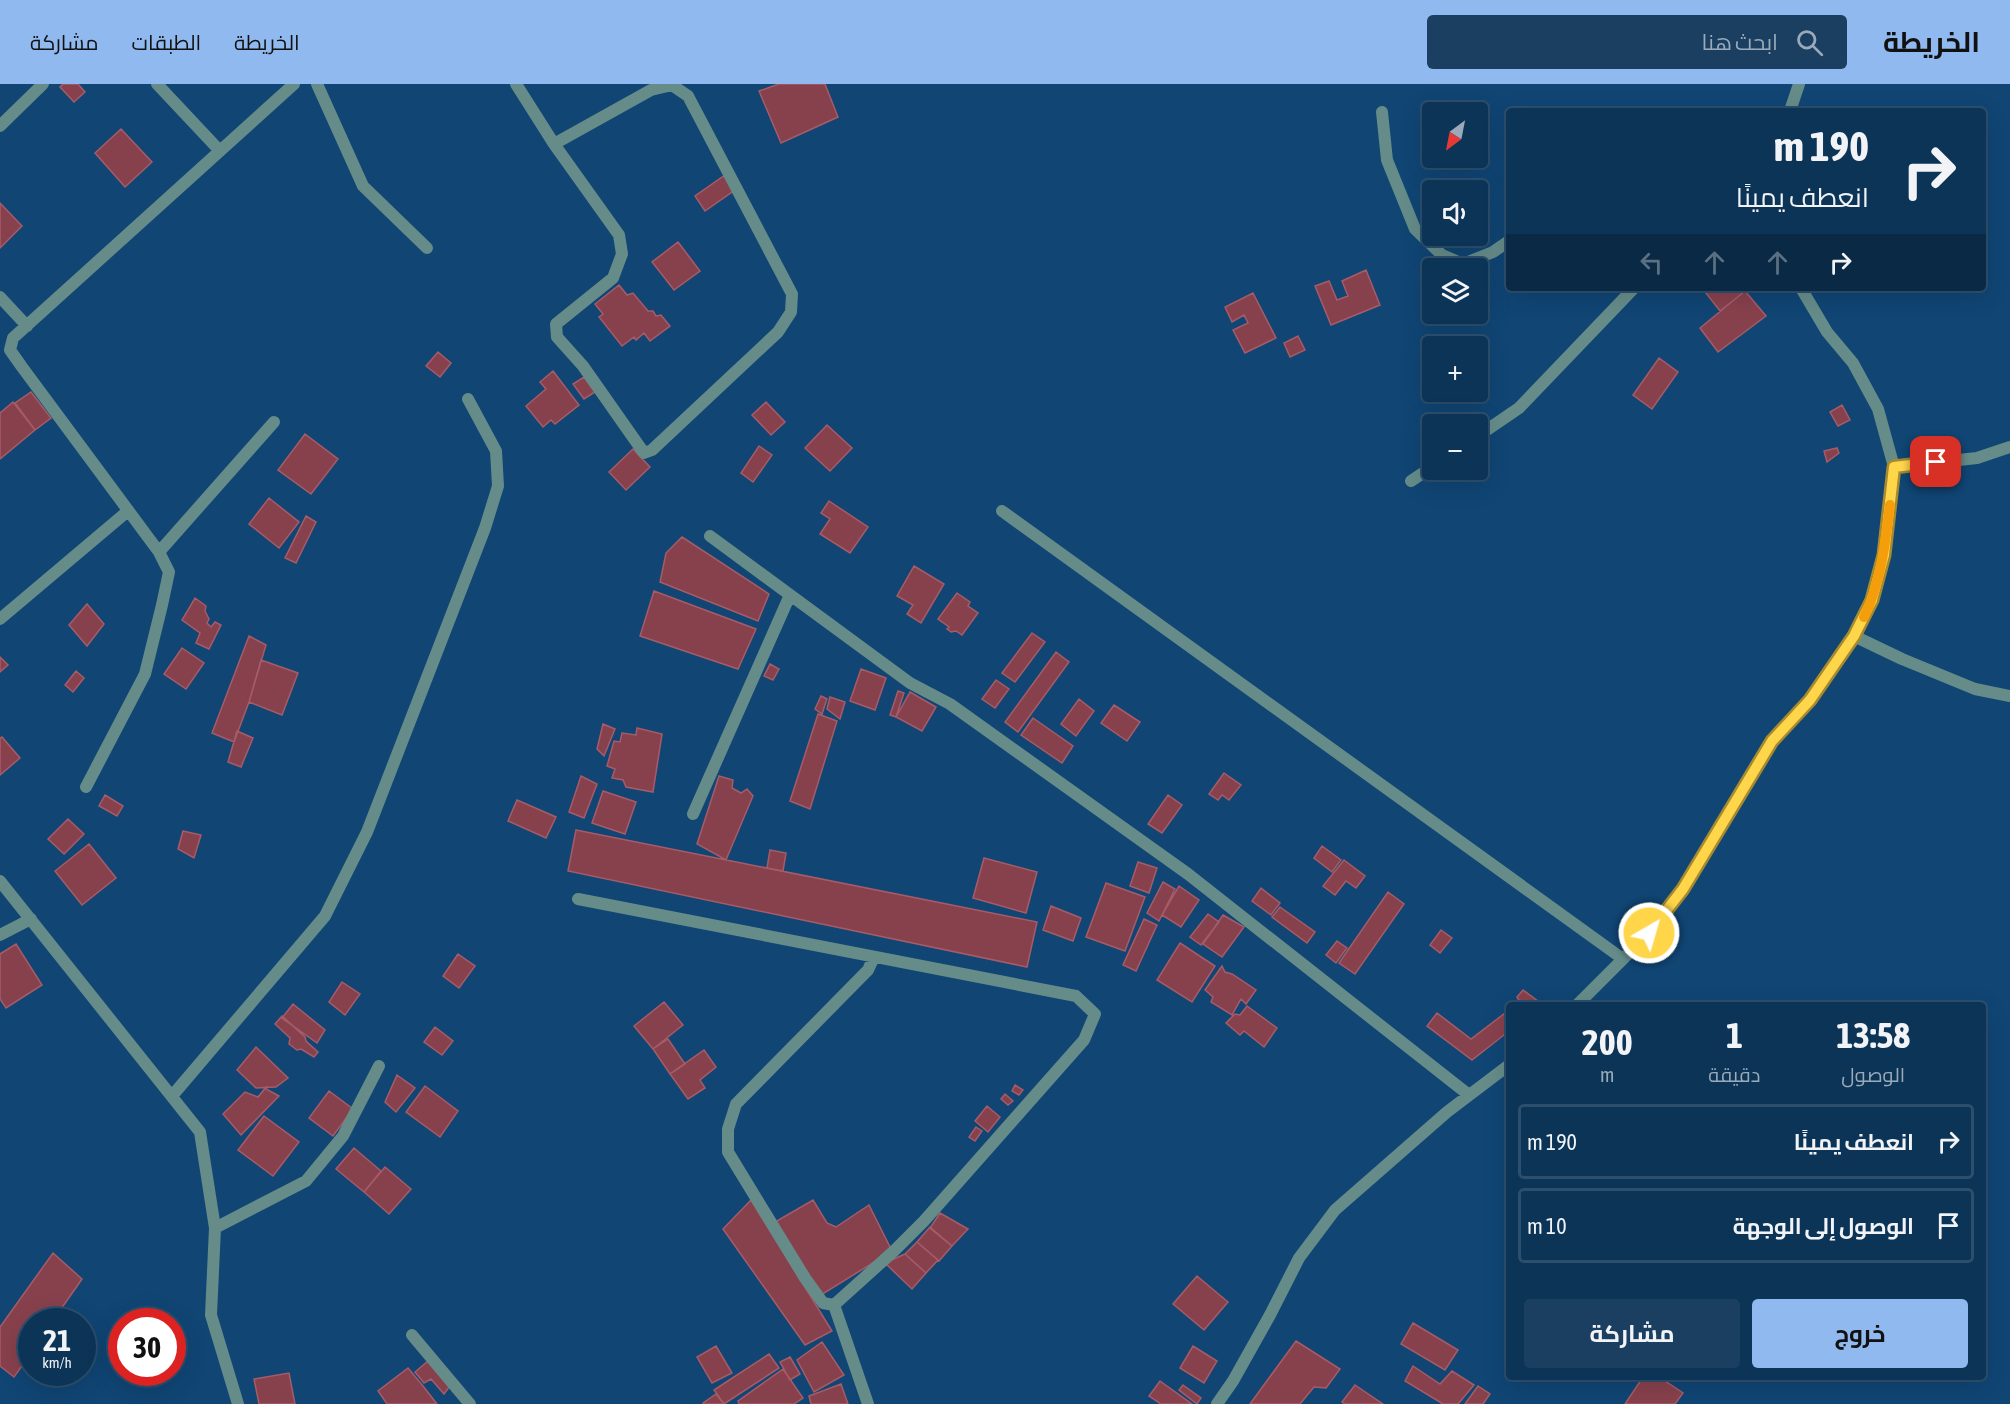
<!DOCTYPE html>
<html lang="ar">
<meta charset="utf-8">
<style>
:root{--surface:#0c3457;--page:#1a3f61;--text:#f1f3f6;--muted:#9aaaba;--line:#2c4f6d;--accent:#90b9f0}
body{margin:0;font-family:"Asap Condensed",Cairo,sans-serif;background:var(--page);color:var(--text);direction:rtl;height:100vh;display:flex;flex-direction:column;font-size:22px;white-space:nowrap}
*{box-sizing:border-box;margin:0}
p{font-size:20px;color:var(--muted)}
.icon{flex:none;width:33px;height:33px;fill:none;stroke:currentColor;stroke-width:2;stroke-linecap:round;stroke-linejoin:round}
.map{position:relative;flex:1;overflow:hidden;direction:ltr}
.drawer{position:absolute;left:1506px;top:918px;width:480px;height:378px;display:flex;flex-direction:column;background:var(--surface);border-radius:6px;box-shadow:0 6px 24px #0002,0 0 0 2px var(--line);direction:rtl}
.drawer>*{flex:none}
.hud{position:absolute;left:1506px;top:24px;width:480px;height:183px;border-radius:6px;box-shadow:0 6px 24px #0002,0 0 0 2px var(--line);direction:rtl;background:#0c3457;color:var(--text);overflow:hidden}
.needle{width:39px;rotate:212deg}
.buttons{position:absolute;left:1422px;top:18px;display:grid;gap:12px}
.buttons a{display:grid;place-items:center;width:66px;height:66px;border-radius:6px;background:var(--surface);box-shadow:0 6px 24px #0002,0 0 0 2px var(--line);font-size:30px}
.speed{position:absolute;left:18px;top:1224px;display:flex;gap:12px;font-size:30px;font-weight:700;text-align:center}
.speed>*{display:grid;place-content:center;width:78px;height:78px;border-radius:50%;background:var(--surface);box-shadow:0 6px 24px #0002,0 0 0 2px var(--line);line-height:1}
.speed small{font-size:15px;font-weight:400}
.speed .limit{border:9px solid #d22;background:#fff;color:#111}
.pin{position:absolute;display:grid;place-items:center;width:51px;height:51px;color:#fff;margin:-26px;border-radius:12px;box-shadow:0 3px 9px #0006}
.me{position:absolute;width:66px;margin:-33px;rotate:38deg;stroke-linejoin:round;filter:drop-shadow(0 0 4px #0008)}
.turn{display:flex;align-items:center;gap:21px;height:126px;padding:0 18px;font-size:27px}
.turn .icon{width:78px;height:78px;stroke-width:2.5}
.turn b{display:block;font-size:42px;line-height:51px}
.lanes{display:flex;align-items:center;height:57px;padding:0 18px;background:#0003;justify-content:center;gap:30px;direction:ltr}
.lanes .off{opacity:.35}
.eta{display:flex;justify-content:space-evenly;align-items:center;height:102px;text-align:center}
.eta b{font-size:36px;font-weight:700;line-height:42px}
.cta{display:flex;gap:12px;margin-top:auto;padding:12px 18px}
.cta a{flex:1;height:69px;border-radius:6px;background:var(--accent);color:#111;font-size:24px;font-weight:700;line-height:69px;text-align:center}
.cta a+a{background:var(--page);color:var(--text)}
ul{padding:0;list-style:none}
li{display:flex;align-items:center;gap:18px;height:75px;margin:0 12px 9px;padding:0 6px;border:3px solid var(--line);border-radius:6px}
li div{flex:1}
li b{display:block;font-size:22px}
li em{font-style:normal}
header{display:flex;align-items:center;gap:36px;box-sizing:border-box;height:84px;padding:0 30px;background:var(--accent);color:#111}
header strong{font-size:28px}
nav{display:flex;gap:33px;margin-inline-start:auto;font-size:21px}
.search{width:420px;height:54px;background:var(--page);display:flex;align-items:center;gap:15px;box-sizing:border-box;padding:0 21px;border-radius:6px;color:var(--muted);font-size:22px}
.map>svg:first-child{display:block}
.building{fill:#87414d;stroke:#a65c68;stroke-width:1.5}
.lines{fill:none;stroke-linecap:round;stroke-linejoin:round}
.street{stroke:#658c89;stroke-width:12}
.route-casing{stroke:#a68a30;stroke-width:15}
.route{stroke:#ffd54a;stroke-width:10}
.slow{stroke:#f59e0b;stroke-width:10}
</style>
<header>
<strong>الخريطة</strong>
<div class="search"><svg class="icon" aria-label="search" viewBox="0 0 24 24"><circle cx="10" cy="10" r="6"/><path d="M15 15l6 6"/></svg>ابحث هنا</div>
<nav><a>الخريطة</a><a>الطبقات</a><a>مشاركة</a></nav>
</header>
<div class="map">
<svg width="2010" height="1320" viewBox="0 0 2010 1320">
<rect width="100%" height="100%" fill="#104574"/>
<path class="building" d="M63,0H78L85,8L74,18L60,3Z
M779,0H825L838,33L781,59L759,7Z
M121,45L152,78L125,103L95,69Z
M725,91L735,106L705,127L695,112Z
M0,119L22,142L0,164Z
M678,158L700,187L674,206L652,178Z
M1366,186L1380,221L1331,241L1315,202L1329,197L1337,216L1348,212L1342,197Z
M619,201L627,211L633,209L648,227H653L656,232L661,231L670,242L650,257L644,249L636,256L634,253L622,262L599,233L603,230L595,220Z
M1702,204H1742L1745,207L1720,227Z
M1745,207L1766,232L1718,268L1700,244Z
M1253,209L1276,254L1245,269L1233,246L1248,239L1244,231L1232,238L1225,223Z
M1298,252L1305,266L1290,273L1284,259Z
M438,268L451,279L440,293L426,282Z
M1659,274L1678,288L1652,325L1633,311Z
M553,287L579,321L555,340L551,336L543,343L526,322L546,305L540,298Z
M584,293L595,308L584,315L573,300Z
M31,308L51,334L35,346L15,319Z
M13,318L35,346L0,375V329Z
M766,318L785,338L771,351L752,331Z
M1842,321L1850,336L1838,342L1830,328Z
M827,341L852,364L830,387L805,364Z
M305,350L338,375L311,410L278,386Z
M759,362L772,371L753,398L741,389Z
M1837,364L1839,369L1827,378L1824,367Z
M633,365L650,383L626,406L609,388Z
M269,414L299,438L279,464L249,440Z
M829,417L868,443L850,469L820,450L830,435L821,429Z
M306,432L316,438L296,479L285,474Z
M682,453L769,510L758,537L660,498L666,469Z
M914,482L944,500L921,539L907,530L913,521L897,512Z
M654,507L756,545L738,585L640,552Z
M957,509L970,518L968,522L978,529L962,551L956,547L951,548L947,545L949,543L938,535Z
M195,514L206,522L205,527L209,535L207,539L211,543L215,538L221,541L209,565L196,559L200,549L182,536Z
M87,520L104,540L87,562L69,541Z
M1032,549L1045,558L1015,598L1002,589Z
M249,552L266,561L249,618L234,658L212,649Z
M182,564L204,579L186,605L164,590Z
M1056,568L1069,578L1018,648L1005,638Z
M0,573L8,581L0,588Z
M261,576L298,589L282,631L249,618Z
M770,580L779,585L773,596L764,592Z
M861,585L886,594L875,626L850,617Z
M76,587L84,594L73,608L65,601Z
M996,596L1009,605L995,624L982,615Z
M898,607L904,609L896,633L890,631Z
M910,608L936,623L922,647L896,633Z
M821,612L827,615L822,630L815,625Z
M830,613L845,618L840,635L827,625Z
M1079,615L1094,627L1076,652L1061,640Z
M1114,621L1140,638L1127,657L1101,639Z
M818,630L837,637L810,725L790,717Z
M1033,634L1073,662L1062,679L1021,651Z
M603,640L615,645L604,672L597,665Z
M637,644L662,650L653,708L626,703L623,696L612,694L615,685L607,682L614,657L620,658L622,649L636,651Z
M237,647L253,654L241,683L228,678Z
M2,653L20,674L0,691V654Z
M1224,689L1241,701L1229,716L1222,711L1218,716L1209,710Z
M581,692L597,700L584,734L569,728Z
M719,692L733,696L732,704L741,709L747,705L753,712L726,776L697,760Z
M603,707L636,718L625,750L592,739Z
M105,711L123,722L117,732L99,722Z
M1168,711L1182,721L1162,749L1148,740Z
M517,716L556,733L546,754L508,737Z
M68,735L84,750L64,770L48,755Z
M576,746L1037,838L1027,883L568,787Z
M183,747L201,751L194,774L178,765Z
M89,760L116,794L82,821L55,787Z
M1322,762L1341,776L1332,788L1314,774Z
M770,766L786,769L783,787L767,784Z
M984,774L1037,788L1026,829L973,814Z
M1344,776L1365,792L1356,804L1346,797L1335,811L1323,802Z
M1138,778L1157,784L1149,809L1130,802Z
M1163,798L1175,805L1159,837L1147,829Z
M1106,799L1145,813L1125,867L1086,853Z
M1179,802L1199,816L1181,843L1162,831Z
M1261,804L1280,819L1271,831L1252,817Z
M1388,808L1404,820L1355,890L1339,879Z
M1051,822L1081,834L1073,857L1043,846Z
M1280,823L1315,848L1307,859L1272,833Z
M1208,830L1219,838L1201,861L1190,853Z
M1223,831L1244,843L1222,873L1203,860Z
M1144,835L1157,841L1136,887L1123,881Z
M1441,846L1452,854L1440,869L1430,861Z
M1337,857L1347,864L1336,879L1326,871Z
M1180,859L1215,882L1192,918L1157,896Z
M16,860L42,901L6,924L0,915V870Z
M458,870L475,882L459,904L443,892Z
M1222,882L1225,888L1232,890L1256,906L1246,920L1241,915L1232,931L1211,918L1213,913L1205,906Z
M342,898L360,910L345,931L329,918Z
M1523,906L1542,920L1516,921L1520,918L1517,913Z
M664,918L683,941L653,965L634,942Z
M293,920L325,946L317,959L282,934Z
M1247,922L1277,944L1264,963L1244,947L1240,951L1226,939L1235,930L1240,931Z
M1509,926V947L1472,976L1427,942L1437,929L1471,955Z
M282,932L305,953L306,957L318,968L314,973L301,965L297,966L289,960L290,954L275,940Z
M435,943L453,957L442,971L424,958Z
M668,955L685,980L670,990L653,965Z
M256,963L288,994L276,1003L256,1004L237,986Z
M704,966L716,983L700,996L705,1004L688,1015L670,990Z
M397,991L415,1004L396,1028L385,1018Z
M1015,1001L1023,1006L1019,1011L1012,1007Z
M267,1002L266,1005L279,1012L241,1051L223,1030L245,1008L258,1013Z
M425,1002L458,1027L440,1053L406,1028Z
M329,1007L353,1025L333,1052L309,1034Z
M1005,1010L1013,1017L1008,1021L1001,1015Z
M987,1022L1000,1033L988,1048L975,1037Z
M264,1032L299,1058L273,1092L238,1066Z
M976,1043L982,1047L975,1057L969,1053Z
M354,1064L381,1087L364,1108L336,1085Z
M385,1083L411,1105L389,1130L364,1108Z
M751,1116L832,1247L805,1261L723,1145Z
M813,1116L827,1139L836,1143L869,1121L892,1167L821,1211L775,1138Z
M940,1129L968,1145L952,1162L930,1144Z
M930,1143L952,1162L939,1177L917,1158Z
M917,1158L938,1176L926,1189L905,1170Z
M53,1169L82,1195L52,1238H32V1268L14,1293L0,1282V1243Z
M905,1170L926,1189L912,1205L885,1179Z
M1197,1192L1228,1218L1204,1246L1173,1220Z
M1413,1239L1458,1266L1445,1286L1401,1260Z
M1296,1257L1340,1285L1326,1304L1314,1303L1300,1320H1250Z
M822,1258L844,1291L814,1308L797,1276Z
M716,1262L732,1289L712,1299L697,1273Z
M1193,1262L1217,1277L1204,1299L1180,1284Z
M769,1270L779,1284L724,1320L714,1306Z
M790,1273L800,1290L790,1296L780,1278Z
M428,1277L450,1302L444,1310L431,1295L424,1299L415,1288Z
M1413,1282L1440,1300L1452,1287L1474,1301L1458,1320H1443L1405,1297Z
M408,1284L423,1302L437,1320H387L378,1307Z
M783,1285L803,1314L794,1320H739L738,1317Z
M289,1289L295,1320H259L254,1295Z
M1643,1293H1659L1683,1309L1675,1320H1625Z
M1160,1297L1192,1320H1161L1149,1312Z
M841,1300L848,1320H811L809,1312Z
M1183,1301L1201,1314L1197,1320L1179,1306Z
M1355,1301L1383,1320H1345L1342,1318Z
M1478,1302L1490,1310L1483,1320H1465Z
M716,1310L724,1320H704L703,1319Z"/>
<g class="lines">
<path class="street" d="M157,0L220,67
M317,0L363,102L427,164
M516,0L554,60L619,151L622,170L613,194L556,240L557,253L583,282L644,369L652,366L778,248L791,228L792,210L688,12L672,1L651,6L554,60
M1790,27L1799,0
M1382,28L1387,76L1415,145L1442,171L1463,180L1493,168L1509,157
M0,42L43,0
M0,213L27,242
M1478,352L1519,324L1634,204
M1894,383L1977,374L2010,363
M1411,397L1432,383
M1002,427L1623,875
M710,452L910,599L950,620L1188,790L1469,1011
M159,468L274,338
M0,535L128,427
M1854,552L1902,575L1975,605L2010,612
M86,703L145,590L162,521L169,488L159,468L22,283L10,266L13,254L294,0
M693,730L790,511
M0,797L200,1048L215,1144L211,1231L238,1320
M578,815L1076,912L1095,930L1084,956L924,1137L895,1166L834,1221
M0,851L31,835
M1577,921L1649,849L1683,805L1772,657L1810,616L1854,552L1872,517L1883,471L1894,383L1878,325L1853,279L1827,248L1801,204
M172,1012L325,832L367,748L485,444L498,402L496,367L468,315
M215,1144L306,1097L343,1052L379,982
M834,1221L823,1219L805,1194L728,1068V1045L736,1020L868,886L874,873
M834,1221L868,1320
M412,1251L470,1320
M1217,1320L1233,1297L1270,1231L1299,1174L1335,1126L1447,1028L1509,981"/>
</g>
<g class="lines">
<defs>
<path id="route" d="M1649,849L1683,805L1772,657L1810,616L1854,552L1872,516L1884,471L1894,383L1936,378"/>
</defs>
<use href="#route" class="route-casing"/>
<use href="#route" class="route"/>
<path class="slow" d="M1864,533C1881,498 1885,459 1890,421"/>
</g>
</svg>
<div class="buttons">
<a><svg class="needle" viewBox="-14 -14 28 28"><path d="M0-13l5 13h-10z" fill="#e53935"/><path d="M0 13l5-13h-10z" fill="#9aaaba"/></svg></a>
<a><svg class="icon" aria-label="sound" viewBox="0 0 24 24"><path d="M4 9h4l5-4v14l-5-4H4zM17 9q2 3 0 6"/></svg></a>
<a><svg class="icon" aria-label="layers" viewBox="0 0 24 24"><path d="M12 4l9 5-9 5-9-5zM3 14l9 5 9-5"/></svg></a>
<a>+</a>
<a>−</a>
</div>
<div class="speed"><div>21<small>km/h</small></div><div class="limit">30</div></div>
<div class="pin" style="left:1936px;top:378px;background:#d93025"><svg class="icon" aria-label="arrive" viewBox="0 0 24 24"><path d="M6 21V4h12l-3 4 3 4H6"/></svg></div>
<svg class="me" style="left:1649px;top:849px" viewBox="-20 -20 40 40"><circle r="17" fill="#ffd54a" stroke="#fff" stroke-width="3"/><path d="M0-11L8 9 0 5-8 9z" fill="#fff"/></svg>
<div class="hud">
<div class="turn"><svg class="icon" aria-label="right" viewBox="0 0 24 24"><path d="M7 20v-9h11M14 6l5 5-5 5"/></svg><div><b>190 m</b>انعطف يمينًا</div></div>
<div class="lanes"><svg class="icon off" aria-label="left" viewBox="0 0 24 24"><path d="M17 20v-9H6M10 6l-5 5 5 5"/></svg><svg class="icon off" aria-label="ahead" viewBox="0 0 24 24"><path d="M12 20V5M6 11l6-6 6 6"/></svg><svg class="icon off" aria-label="ahead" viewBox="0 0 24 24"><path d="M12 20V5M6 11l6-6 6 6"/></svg><svg class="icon" aria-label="right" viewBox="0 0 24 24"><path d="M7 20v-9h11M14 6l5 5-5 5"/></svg></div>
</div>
<section class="drawer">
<div class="eta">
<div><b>13:58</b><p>الوصول</p></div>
<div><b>1</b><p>دقيقة</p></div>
<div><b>200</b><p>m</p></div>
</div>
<ul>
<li><svg class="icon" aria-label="right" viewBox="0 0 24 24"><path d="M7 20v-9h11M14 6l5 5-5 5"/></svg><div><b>انعطف يمينًا</b></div><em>190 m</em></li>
<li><svg class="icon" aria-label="arrive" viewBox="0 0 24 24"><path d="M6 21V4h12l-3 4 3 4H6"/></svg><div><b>الوصول إلى الوجهة</b></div><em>10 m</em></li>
</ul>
<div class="cta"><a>خروج</a><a>مشاركة</a></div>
</section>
</div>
